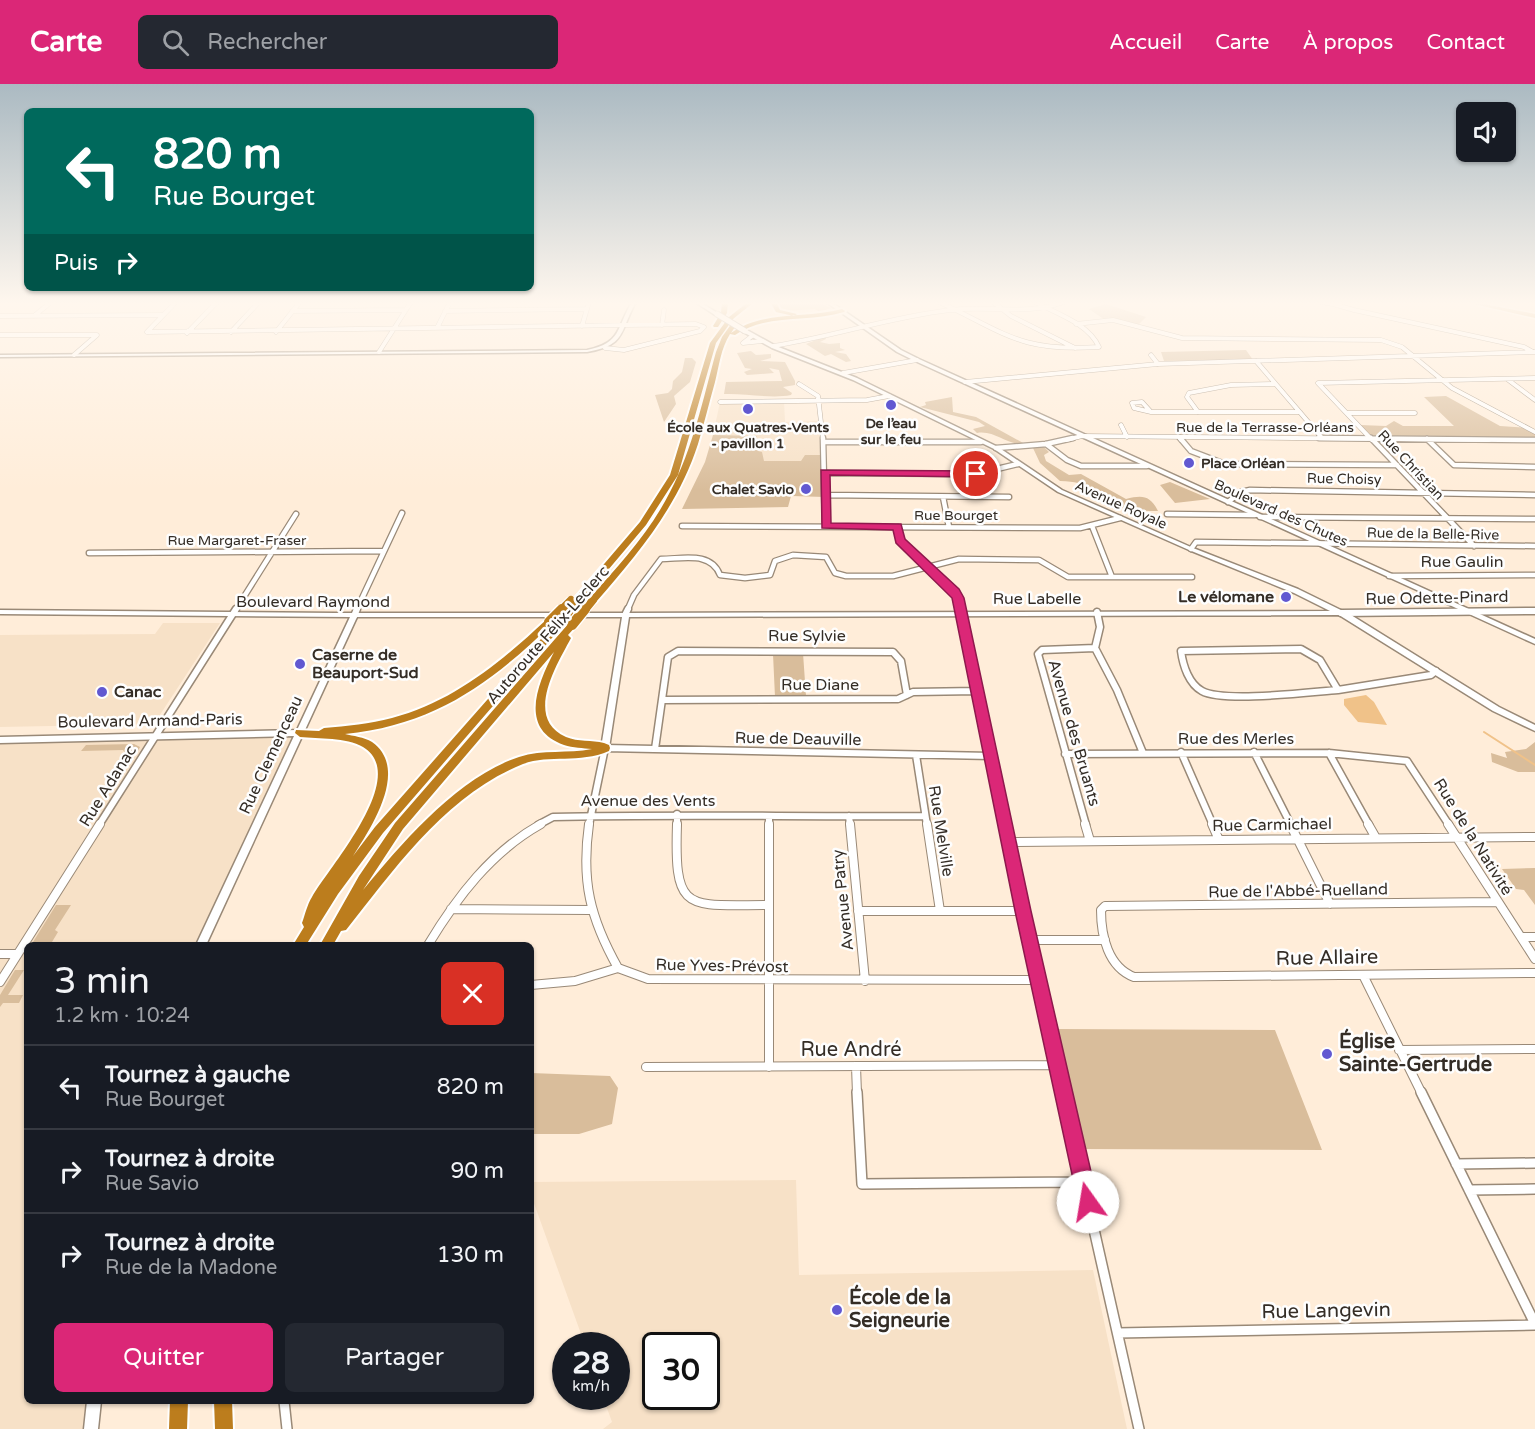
<!DOCTYPE html>
<html lang="fr">
<meta charset="utf-8">
<style>
:root{--surface:#171b24;--page:#242831;--text:#f1f3f6;--muted:#9ea1a6;--line:#363941;--accent:#db2777}
body{margin:0;font-family:"Varela Round",sans-serif;background:var(--page);color:var(--text);height:100vh;display:flex;flex-direction:column;font-size:22px;white-space:nowrap}
*{box-sizing:border-box;margin:0}
p{font-size:20px;color:var(--muted)}
.icon{flex:none;width:33px;height:33px;fill:none;stroke:currentColor;stroke-width:2;stroke-linecap:round;stroke-linejoin:round}
.map{position:relative;flex:1;overflow:hidden}
.details{position:absolute;left:24px;top:858px;width:510px;height:462px;display:flex;flex-direction:column;background:var(--surface);border-radius:9px;box-shadow:0 2px 4px #0004}
.details>*{flex:none}
.banner{position:absolute;left:24px;top:24px;width:510px;height:183px;border-radius:9px;box-shadow:0 2px 4px #0004;background:#00695c;color:#fff;overflow:hidden}
.tools{position:absolute;left:1456px;top:18px;display:grid;gap:12px}
.tools a{display:grid;place-items:center;width:60px;height:60px;border-radius:9px;background:var(--surface);box-shadow:0 2px 4px #0004;font-size:30px}
.speed{position:absolute;left:552px;top:1248px;display:flex;gap:12px;font-size:30px;font-weight:700;text-align:center}
.speed>*{display:grid;place-content:center;width:78px;height:78px;border-radius:50%;background:var(--surface);box-shadow:0 2px 4px #0004;line-height:1}
.speed small{font-size:15px;font-weight:400}
.speed .limit{border:3px solid #111;border-radius:9px;background:#fff;color:#111}
.pin{position:absolute;display:grid;place-items:center;width:51px;height:51px;color:#fff;margin:-26px;border:3px solid #fff;border-radius:50%;box-shadow:0 2px 6px #0007}
.me{position:absolute;width:66px;margin:-33px;rotate:347deg;stroke-linejoin:round;filter:drop-shadow(0 0 4px #0008)}
.turn{display:flex;align-items:center;gap:21px;height:126px;padding:0 30px;font-size:27px}
.turn .icon{width:78px;height:78px;stroke-width:2.5}
.turn b{display:block;font-size:42px;line-height:51px}
.then{display:flex;align-items:center;height:57px;padding:0 30px;background:#0003;gap:12px;font-size:22px}
.round{display:grid;place-items:center;flex:none;width:63px;height:63px;border-radius:9px;background:var(--page)}
.headline{display:flex;align-items:center;justify-content:space-between;height:102px;padding:0 30px}
h1{font-size:36px;font-weight:600;line-height:45px}
.button{display:flex;gap:12px;margin-top:auto;padding:12px 30px}
.button a{flex:1;height:69px;border-radius:9px;background:var(--accent);color:#fff;font-size:24px;font-weight:600;line-height:69px;text-align:center}
.button a+a{background:var(--page);color:var(--text)}
ul{padding:0;list-style:none}
li{display:flex;align-items:center;gap:18px;height:84px;padding:0 30px;border-top:2px solid var(--line)}
li div{flex:1}
li b{display:block;font-size:22px}
li em{font-style:normal}
header{display:flex;align-items:center;gap:36px;box-sizing:border-box;height:84px;padding:0 30px;background:var(--accent);color:#fff}
header strong{font-size:28px}
nav{display:flex;gap:33px;margin-inline-start:auto;font-size:21px}
.search{width:420px;height:54px;background:var(--page);display:flex;align-items:center;gap:15px;box-sizing:border-box;padding:0 21px;border-radius:9px;color:var(--muted);font-size:22px}
.map>svg:first-child{display:block}
.built{fill:#f7e1c7;fill-rule:evenodd}
.green{fill:#d9bd9b}
.water{fill:#f0c289}
.lines{fill:none;stroke-linecap:round;stroke-linejoin:round}
.stream{stroke:#f0c289;stroke-width:2}
.street-far4-casing{stroke:#998977;stroke-width:5}
.street-far3-casing{stroke:#998977;stroke-width:7}
.street-far2-casing{stroke:#998977;stroke-width:9}
.street-far1-casing{stroke:#998977;stroke-width:10}
.street-casing{stroke:#998977;stroke-width:12}
.secondary-casing{stroke:#998977;stroke-width:3}
.primary-casing{stroke:#fff;stroke-width:3}
.highway-casing{stroke:#fff;stroke-width:4}
.street-far4{stroke:#fff;stroke-width:4}
.street-far3{stroke:#fff;stroke-width:4.5}
.street-far2{stroke:#fff;stroke-width:6}
.street-far1{stroke:#fff;stroke-width:8}
.street{stroke:#fff;stroke-width:9}
.secondary{fill:#fff;fill-rule:evenodd}
.primary{fill:#d7b177;fill-rule:evenodd}
.highway{fill:#bc7d1d;fill-rule:evenodd}
.secondary-bridge-casing{stroke:#998977;stroke-width:7;stroke-linecap:butt}
.highway-bridge-far1-casing{stroke:#fff;stroke-width:10;stroke-linecap:butt}
.highway-bridge-casing{stroke:#fff;stroke-width:13;stroke-linecap:butt}
.secondary-bridge{stroke:#fff;stroke-width:5}
.highway-bridge-far1{stroke:#bc7d1d;stroke-width:8}
.highway-bridge{stroke:#bc7d1d;stroke-width:10}
.route{fill:#db2777;stroke:#8e194d;stroke-width:1.5}
.poi-dot{fill:#6158d1;stroke:#fefefe;stroke-width:2}
.labels{text-anchor:middle;dominant-baseline:central;stroke-width:5;stroke-linejoin:round;paint-order:stroke}
.far-poi-label{font-size:14px;font-weight:bold;fill:#342d26;stroke:#fefefe}
.far-street-label{font-size:14px;fill:#342d26;stroke:#fefefe}
.street-label{font-size:16px;fill:#342d26;stroke:#fefefe}
.poi-label{font-size:16px;font-weight:bold;fill:#342d26;stroke:#fefefe;text-anchor:start}
.near-street-label{font-size:20px;fill:#342d26;stroke:#fefefe}
.near-poi-label{font-size:20px;font-weight:bold;fill:#342d26;stroke:#fefefe;text-anchor:start}
</style>
<header>
<strong>Carte</strong>
<div class="search"><svg class="icon" aria-label="search" viewBox="0 0 24 24"><circle cx="10" cy="10" r="6"/><path d="M15 15l6 6"/></svg>Rechercher</div>
<nav><a>Accueil</a><a>Carte</a><a>À propos</a><a>Contact</a></nav>
</header>
<div class="map">
<svg width="1535" height="1345" viewBox="0 0 1535 1345">
<rect width="100%" height="100%" fill="#ffedd9"/>
<path class="built" d="M784,317L785,338L822,337L825,371L801,377H763L758,368L713,351L720,318Z
M163,539H220L154,640L0,643V551L155,550Z
M300,649L201,861H27V1317H94L91,1345H0V656Z
M796,1096L799,1191L1093,1186L1127,1345H603L612,1338L603,1313L616,1312V1262L585,1261L531,1111V1098ZM656,1262H706V1312H656Z"/>
<path class="green" d="M779,218H818L831,224L819,228L815,225L783,227L778,223Z
M1106,220L1146,233L1137,242L1105,236L1089,225Z
M826,252V255L820,258L829,260L840,259V264L845,266L835,268L846,270L851,277L846,278L831,270L825,272L806,260Z
M1246,266L1253,276L1164,277L1161,268Z
M751,267L756,271L771,270V274L760,277L785,278L795,297V301L783,303L792,309L791,311C771,315 745,309 724,310L726,298L782,297L779,286L769,284L774,289L747,291L744,288L752,285L745,284L737,269Z
M685,274H692L696,278L690,298L674,312L676,320L664,338L655,311L668,309L672,305L673,297L682,288Z
M1446,312L1500,342L1530,344L1535,348V356L1372,355L1360,341L1386,342L1394,337L1403,342H1454L1424,313Z
M952,313L953,328L976,333L1025,360C1006,362 996,346 977,349L973,345L985,342L979,338L920,323L926,321L925,318Z
M713,351L757,352L758,367L762,368L764,377H801L805,371H825V413L791,412L788,423L682,425L705,378Z
M1043,362L1049,368L1044,371L1046,377L1069,391L1081,390L1126,415C1142,411 1150,411 1158,427C1141,427 1122,426 1106,418C1082,406 1093,398 1060,397L1040,379L1033,364Z
M1170,398L1210,415L1175,419L1160,401Z
M803,569L806,612L775,613L773,570Z
M1535,658V688H1518L1492,678L1491,669L1507,674L1505,668L1526,665Z
M134,660L140,663L137,669L126,670L123,666L81,667L86,661Z
M1535,784V821L1524,806L1516,805L1502,785Z
M56,821H71L55,846L58,848L52,858H33Z
M15,886H24L8,911H23L19,919H3L0,923V911Z
M1055,945L1275,946L1322,1066L1084,1065Z
M531,989L610,992L618,1004L612,1040L579,1050H531Z"/>
<path class="water" d="M1366,611L1374,618L1387,641L1358,638L1344,621V615Z"/>
<g class="lines">
<path class="stream" d="M1484,648L1535,681"/>
<defs>
<path id="street-far4" d="M176,218L147,248L696,240L704,243L700,247L624,266L605,264
M939,218C1006,249 1019,268 1099,263C1088,239 1057,230 1035,218
M993,218L1011,232L1075,264
M1320,218L1333,220
M1334,218L1333,220L1354,226L1524,263L1533,268
M292,227L406,226
M445,227L587,225
M0,232L162,231
M34,232L51,218
M1076,240L1113,236L1182,254L1381,256L1402,263L1452,304L1535,348
M662,241L664,226
M582,242L589,218
M437,244L450,218
M231,248L259,218
M276,248L300,218
M187,249L217,218
M0,251H97L74,271
M752,252L743,259L762,257
M773,262C832,253 890,233 950,226C988,221 1027,232 1064,218
M379,268L411,218
M1151,271L1158,280
M1256,277L1322,354
M843,289L917,276
M1507,295L1535,316
M965,298L1158,280L1535,268
M799,300L818,312L823,356
M720,318L867,316L889,312
M1142,318L1151,328L1134,324L1132,319Z
M1151,328H1300
M1198,328L1187,313L1189,309L1231,301L1275,300
M1347,329H1415
M1121,341L1127,353
M1179,353L1181,356
M1066,356L1082,352L1489,356
M1372,356L1318,299L1535,294"/>
<path id="street-far3" d="M823,354L825,442
M1180,354L1191,367L1225,380L1397,381
M1319,354L1535,356
M1371,354L1474,462
M1427,355L1454,381L1535,383
M824,358H981
M1046,360L1067,376L1081,382H1147
M996,364L1046,360L1073,354
M825,389L976,390L1018,380
M825,411L1009,413
M943,413L949,443
M1228,418L1241,408L1250,406L1535,411
M1167,430L1255,431
M1260,433L1535,435
M682,442L1080,444L1120,434
M1092,442L1112,493
M898,443C904,481 952,488 961,527
M1191,465L1196,458L1535,462
M89,469L384,467
M1389,492L1535,491
M235,527L296,430
M356,527L402,429
M627,527L634,511L661,475C683,475 711,467 720,491L745,494L770,491L775,477L793,471L826,473L835,489L846,492H893L959,475L1039,476L1068,493H1192"/>
<path id="street-far2" d="M960,525L1006,741
M1097,528L1100,543L1095,564L1117,606L1143,669
M626,529L628,525
M1341,529L1535,527
M354,532L357,525
M1301,565L1320,576L1338,606C1311,608 1224,619 1202,607C1189,600 1183,582 1181,567Z
M1338,606L1431,591L1436,587
M662,616L898,615L913,608L977,607
M655,665L668,573L678,567L893,568L901,577L907,611
M1181,668L1213,741
M1254,668L1291,741
M1329,669L1369,741
M1065,670L1329,669L1407,677L1449,741
M916,671L927,741
M849,732L850,741
M769,733V741
M99,741L236,525
M538,741L553,733C677,730 801,733 925,732
M589,741L605,664L991,672
M677,741V730
M1086,741L1038,570L1042,566L1095,564"/>
<path id="street-far1" d="M589,740C581,797 590,834 618,884L648,895L1038,896
M677,740C674,830 686,821 768,821
M769,740V983
M850,740L865,897
M927,740L940,827
M1005,740L1064,1010
M1085,740L1090,757
M1212,740L1219,756
M1290,740L1330,820
M1368,740L1376,754
M1448,740L1535,875
M1009,758L1535,753
M1498,818L1105,822L1101,826C1101,852 1108,883 1134,893L1535,889
M451,825L591,826
M858,827H1023
M1521,853H1535
M1030,856H1105
M428,861C457,813 491,768 541,740
M0,870H17
M1363,891L1422,1010
M0,898L100,740
M531,901L575,897L618,884
M1399,966L1535,965
M856,982L857,1010
M646,983L1057,981"/>
<path id="street" d="M857,1008L862,1100L1083,1098
M1063,1008L1139,1345
M1421,1008L1535,1240
M1456,1080L1535,1079
M1469,1106L1535,1105
M1118,1249L1535,1241
M284,1317L287,1345"/>
<path id="secondary" d="M632,218H636C619,248 627,261 587,268L0,273V271L587,266C622,259 616,244 632,218Z
M695,218H700L719,230L715,231Z
M826,218H831L901,266L919,275L1535,555V560L915,277L897,268Z
M743,246H747L776,262L857,294L998,363L1062,406L1193,464L1298,505L1351,531L1499,623L1535,641V647L1493,627L1339,531L629,533L609,664L605,667L601,664L622,533H357L206,861H196L294,652L0,659V653L297,646L350,533L0,530V526L335,529H623L626,527L629,529L1330,527L1294,509L1189,466L1058,408L994,365L853,296L772,264L743,248Z
M87,1317H101L98,1345H84Z"/>
<path id="primary" d="M1465,218H1474L1535,230V234Z"/>
<path id="highway" d="M722,218H728L727,229L718,243H714L713,242L721,229Z
M748,218H754L733,235L716,259L678,391L646,441L581,518H575V514L640,438L670,391L710,259L729,233Z
M770,218H776L780,226L797,230L794,232L776,228Z
M842,225L845,227L844,228C808,239 767,229 735,251L730,250C721,264 719,282 715,298C709,319 704,340 698,360C678,422 638,470 596,518H590V514C619,481 650,448 670,408C693,364 703,315 716,268L722,253L732,239L737,240L731,249C764,226 805,235 842,225Z
M549,535L552,536L554,538L552,540C490,600 434,641 345,650C353,652 364,653 372,658C410,685 371,744 353,772L375,743L556,538H562L564,540L383,749L338,810L306,861H293L304,843L302,839C305,831 307,821 312,813C329,783 411,692 363,663C346,653 319,655 300,653L295,649L296,646L319,647L324,644C347,642 370,640 392,634C453,618 501,578 546,536Z
M572,538L577,541L568,551L571,554C556,582 524,634 566,653C578,658 592,656 604,659L609,661L610,664L609,667C579,680 550,670 523,680C447,710 395,784 346,846L341,847L333,861H320L359,792L395,739L569,539ZM554,568C538,599 518,645 564,661C573,664 583,664 592,665C568,670 543,665 519,673C458,693 403,758 363,806L403,745Z
M170,1317H188L187,1345H169Z
M214,1317H232L233,1345H215Z"/>
</defs>
<use href="#street-far4" class="street-far4-casing"/>
<use href="#street-far3" class="street-far3-casing"/>
<use href="#street-far2" class="street-far2-casing"/>
<use href="#street-far1" class="street-far1-casing"/>
<use href="#street" class="street-casing"/>
<use href="#secondary" class="secondary-casing"/>
<use href="#primary" class="primary-casing"/>
<use href="#highway" class="highway-casing"/>
<use href="#street-far4" class="street-far4"/>
<use href="#street-far3" class="street-far3"/>
<use href="#street-far2" class="street-far2"/>
<use href="#street-far1" class="street-far1"/>
<use href="#street" class="street"/>
<use href="#secondary" class="secondary"/>
<use href="#primary" class="primary"/>
<use href="#highway" class="highway"/>
<defs>
<path id="secondary-bridge" d="M717,230L745,247"/>
<path id="highway-bridge-far1" d="M560,527L571,516
M569,527L578,516
M584,527L593,516"/>
<path id="highway-bridge" d="M549,538L562,525
M559,540L570,525
M572,541L585,525"/>
</defs>
<use href="#secondary-bridge" class="secondary-bridge-casing"/>
<use href="#highway-bridge-far1" class="highway-bridge-far1-casing"/>
<use href="#highway-bridge" class="highway-bridge-casing"/>
<use href="#secondary-bridge" class="secondary-bridge"/>
<use href="#highway-bridge-far1" class="highway-bridge-far1"/>
<use href="#highway-bridge" class="highway-bridge"/>
</g>
<linearGradient id="sky" x2="0" y2="1"><stop stop-color="#abbac2"/><stop offset="0.54" stop-color="#fff7ee"/><stop offset="1" stop-color="#fff7ee" stop-opacity="0"/></linearGradient>
<rect width="1535" height="406" fill="url(#sky)"/>
<path class="route" d="M821,386L976,387L981,390L976,393L830,391L831,439L901,440L905,455L959,505L964,514L1031,827L1098,1118L1095,1125L1088,1128L1081,1125L1078,1118L1015,827L952,514L896,459L893,446L822,444Z"/>
<g class="poi-dot">
<circle cx="891" cy="321" r="6"/>
<circle cx="748" cy="325" r="6"/>
<circle cx="1189" cy="379" r="6"/>
<circle cx="806" cy="405" r="6"/>
<circle cx="1286" cy="513" r="6"/>
<circle cx="300" cy="580" r="6"/>
<circle cx="102" cy="608" r="6"/>
<circle cx="1327" cy="970" r="6"/>
<circle cx="837" cy="1226" r="6"/>
</g>
<g class="labels">
<g class="far-poi-label">
<text x="891" y="339">De l’eau<tspan x="891" dy="16">sur le feu</tspan></text>
<text x="748" y="343">École aux Quatres-Vents<tspan x="748" dy="16">- pavillon 1</tspan></text>
<text x="1201" y="379" text-anchor="start">Place Orléan</text>
<text x="794" y="405" text-anchor="end">Chalet Savio</text>
</g>
<g class="far-street-label">
<text x="1265" y="343">Rue de la Terrasse-Orléans</text>
<text transform="translate(1411 381) rotate(47)">Rue Christian</text>
<text transform="translate(1344 395) rotate(1)">Rue Choisy</text>
<text transform="translate(1121 421) rotate(24)">Avenue Royale</text>
<text transform="translate(1281 429) rotate(24)">Boulevard des Chutes</text>
<text x="956" y="431">Rue Bourget</text>
<text transform="translate(1433 450) rotate(1)">Rue de la Belle-Rive</text>
<text x="237" y="456">Rue Margaret-Fraser</text>
</g>
<g class="street-label">
<text x="1462" y="478">Rue Gaulin</text>
<text transform="translate(1437 514) rotate(-1)">Rue Odette-Pinard</text>
<text x="1037" y="515">Rue Labelle</text>
<text x="313" y="518">Boulevard Raymond</text>
<text transform="translate(548 551) rotate(-49)">Autoroute Félix-Leclerc</text>
<text x="807" y="552">Rue Sylvie</text>
<text x="820" y="601">Rue Diane</text>
<text transform="translate(150 637) rotate(-1)">Boulevard Armand-Paris</text>
<text transform="translate(1074 649) rotate(74)">Avenue des Bruants</text>
<text transform="translate(798 655) rotate(1)">Rue de Deauville</text>
<text x="1236" y="655">Rue des Merles</text>
<text transform="translate(271 671) rotate(-65)">Rue Clemenceau</text>
<text transform="translate(108 702) rotate(-58)">Rue Adanac</text>
<text x="648" y="717">Avenue des Vents</text>
<text transform="translate(1272 741) rotate(-1)">Rue Carmichael</text>
<text transform="translate(941 747) rotate(81)">Rue Melville</text>
<text transform="translate(1473 753) rotate(58)">Rue de la Nativité</text>
<text transform="translate(1298 807) rotate(-1)">Rue de l'Abbé-Ruelland</text>
<text transform="translate(843 816) rotate(-96)">Avenue Patry</text>
<text transform="translate(722 882) rotate(1)">Rue Yves-Prévost</text>
</g>
<g class="poi-label">
<text x="1274" y="513" text-anchor="end">Le vélomane</text>
<text x="312" y="571">Caserne de<tspan x="312" dy="18">Beauport-Sud</tspan></text>
<text x="114" y="608">Canac</text>
</g>
<g class="near-street-label">
<text transform="translate(1327 874) rotate(-1)">Rue Allaire</text>
<text x="851" y="966">Rue André</text>
<text transform="translate(1326 1227) rotate(-1)">Rue Langevin</text>
</g>
<g class="near-poi-label">
<text x="1339" y="958">Église<tspan x="1339" dy="23">Sainte-Gertrude</tspan></text>
<text x="849" y="1214">École de la<tspan x="849" dy="23">Seigneurie</tspan></text>
</g>
</g>
</svg>
<div class="tools">
<a><svg class="icon" aria-label="sound" viewBox="0 0 24 24"><path d="M4 9h4l5-4v14l-5-4H4zM17 9q2 3 0 6"/></svg></a>
</div>
<div class="speed"><div>28<small>km/h</small></div><div class="limit">30</div></div>
<div class="pin" style="left:976px;top:390px;background:#d93025"><svg class="icon" aria-label="arrive" viewBox="0 0 24 24"><path d="M6 21V4h12l-3 4 3 4H6"/></svg></div>
<svg class="me" style="left:1088px;top:1118px" viewBox="-20 -20 40 40"><circle r="19" fill="#fff"/><path d="M0-13L10 11 0 6-10 11z" fill="#db2777"/></svg>
<div class="banner">
<div class="turn"><svg class="icon" aria-label="left" viewBox="0 0 24 24"><path d="M17 20v-9H6M10 6l-5 5 5 5"/></svg><div><b>820 m</b>Rue Bourget</div></div>
<div class="then">Puis<svg class="icon" aria-label="right" viewBox="0 0 24 24"><path d="M7 20v-9h11M14 6l5 5-5 5"/></svg></div>
</div>
<section class="details">
<div class="headline"><div><h1>3 min</h1><p>1.2 km · 10:24</p></div><a class="round" style="background:#d93025;color:#fff"><svg class="icon" aria-label="close" viewBox="0 0 24 24"><path d="M6 6l12 12M18 6L6 18"/></svg></a></div>
<ul>
<li><svg class="icon" aria-label="left" viewBox="0 0 24 24"><path d="M17 20v-9H6M10 6l-5 5 5 5"/></svg><div><b>Tournez à gauche</b><p>Rue Bourget</p></div><em>820 m</em></li>
<li><svg class="icon" aria-label="right" viewBox="0 0 24 24"><path d="M7 20v-9h11M14 6l5 5-5 5"/></svg><div><b>Tournez à droite</b><p>Rue Savio</p></div><em>90 m</em></li>
<li><svg class="icon" aria-label="right" viewBox="0 0 24 24"><path d="M7 20v-9h11M14 6l5 5-5 5"/></svg><div><b>Tournez à droite</b><p>Rue de la Madone</p></div><em>130 m</em></li>
</ul>
<div class="button"><a>Quitter</a><a>Partager</a></div>
</section>
</div>
